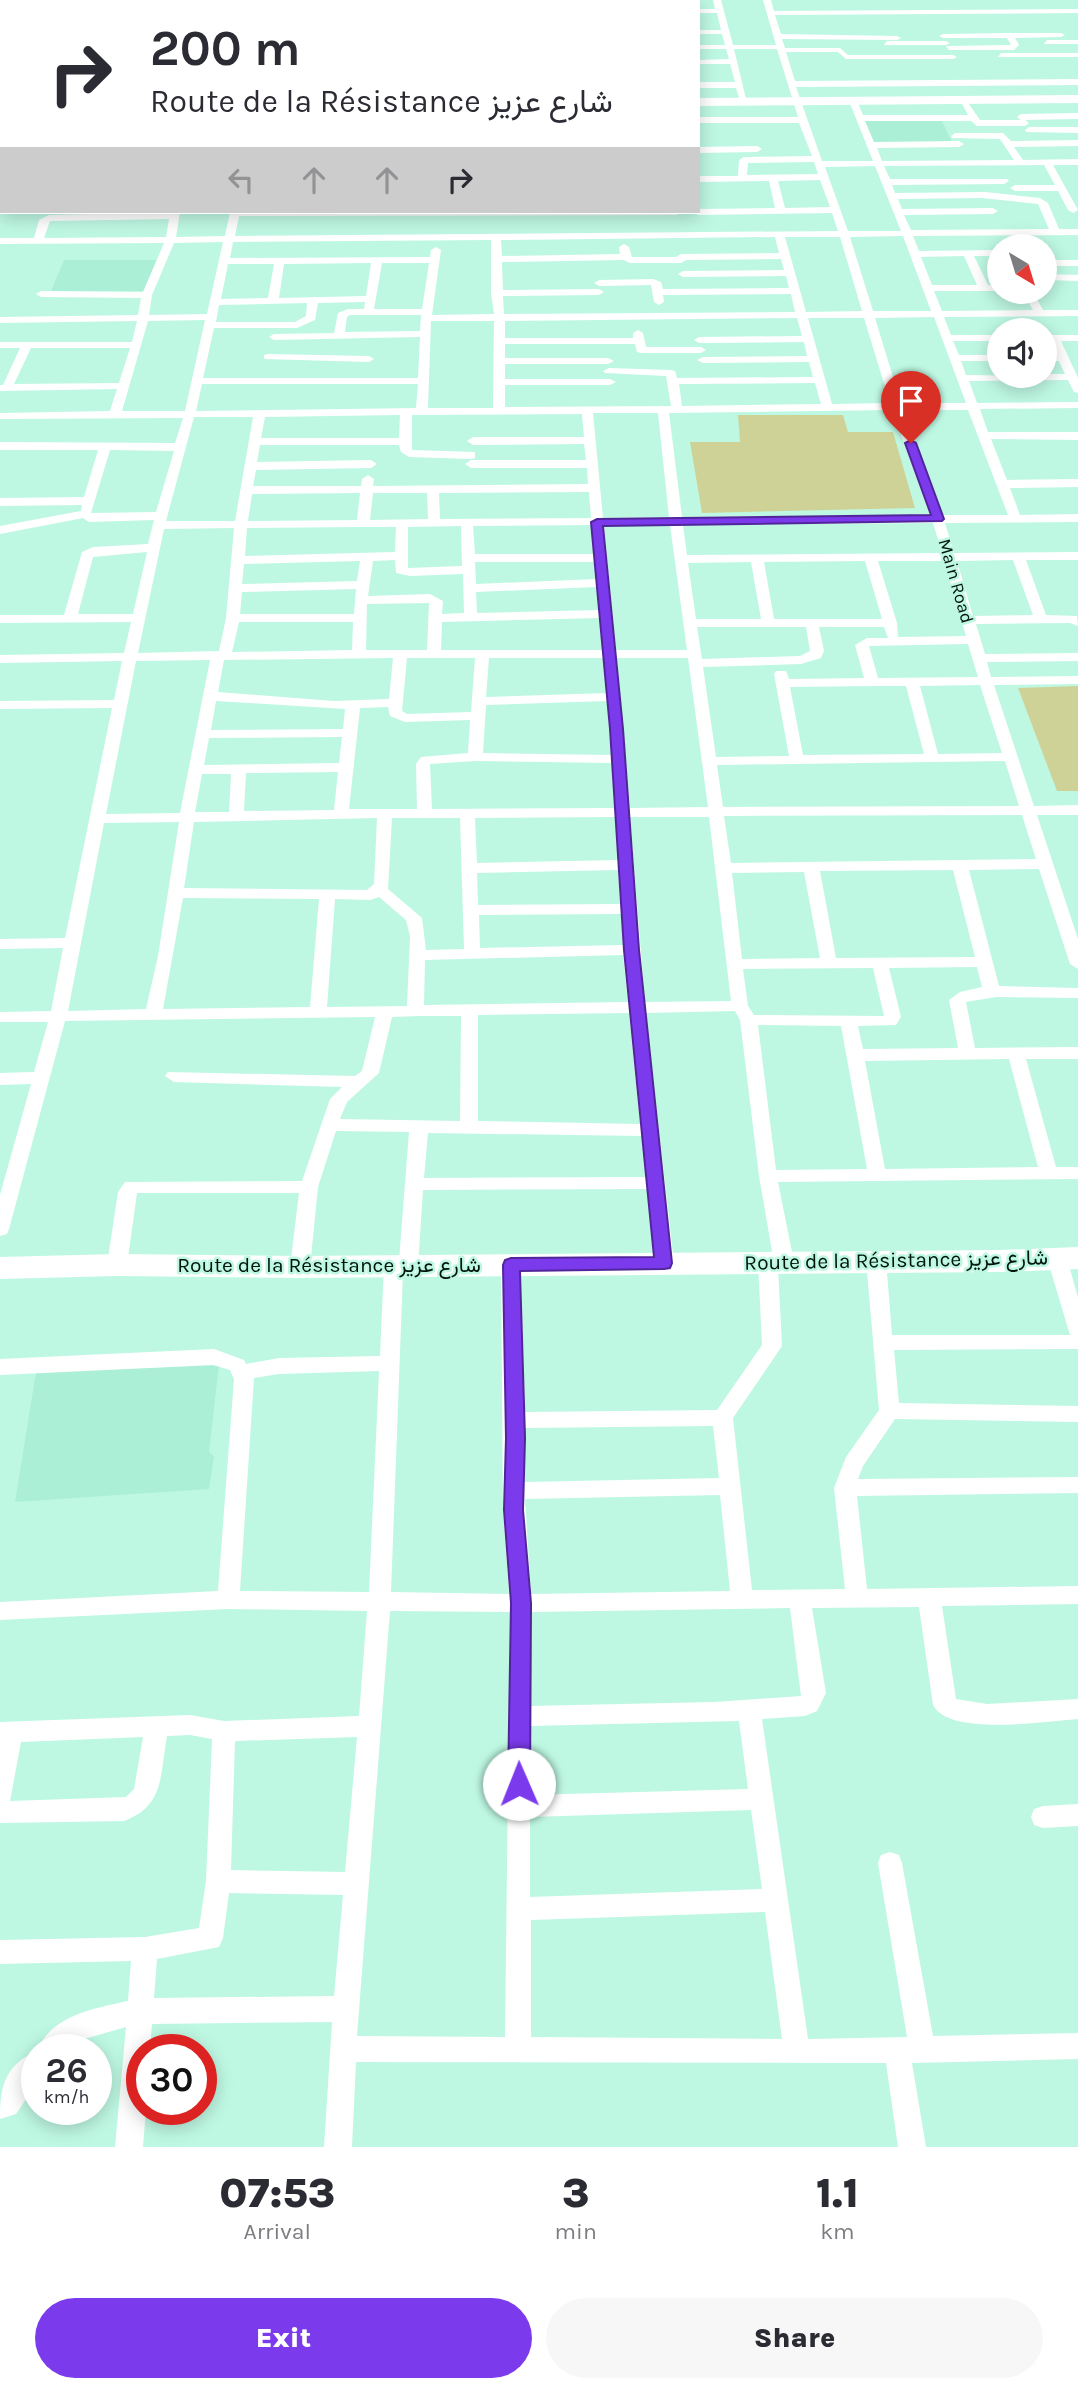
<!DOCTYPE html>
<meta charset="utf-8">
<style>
:root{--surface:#fff;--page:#f7f7f7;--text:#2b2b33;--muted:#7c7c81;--accent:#7c3aed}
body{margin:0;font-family:Karla,Vazirmatn,sans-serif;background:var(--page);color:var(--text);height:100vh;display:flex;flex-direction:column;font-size:26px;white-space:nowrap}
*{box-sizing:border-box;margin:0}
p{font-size:23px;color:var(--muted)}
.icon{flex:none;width:38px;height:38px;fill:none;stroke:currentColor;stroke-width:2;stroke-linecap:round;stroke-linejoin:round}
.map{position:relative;height:2147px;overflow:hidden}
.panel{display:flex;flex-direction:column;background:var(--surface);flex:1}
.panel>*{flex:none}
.guide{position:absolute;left:0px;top:0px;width:700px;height:214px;box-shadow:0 4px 18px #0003;background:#fff;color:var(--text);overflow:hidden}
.needle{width:46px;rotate:142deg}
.controls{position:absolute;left:987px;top:234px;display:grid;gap:14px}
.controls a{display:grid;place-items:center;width:70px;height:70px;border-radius:50%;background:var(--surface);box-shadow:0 4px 18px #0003;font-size:35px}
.speed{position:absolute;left:21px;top:2034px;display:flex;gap:14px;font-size:35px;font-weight:700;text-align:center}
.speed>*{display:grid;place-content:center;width:91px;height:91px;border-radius:50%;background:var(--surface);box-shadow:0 4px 18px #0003;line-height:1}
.speed small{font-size:18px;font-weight:400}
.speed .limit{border:10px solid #d22;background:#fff;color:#111}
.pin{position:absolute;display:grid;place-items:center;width:60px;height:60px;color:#fff;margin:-72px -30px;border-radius:50% 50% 50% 0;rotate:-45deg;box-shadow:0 0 7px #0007}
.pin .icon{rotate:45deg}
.me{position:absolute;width:77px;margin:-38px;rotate:359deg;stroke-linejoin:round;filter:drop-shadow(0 0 5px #0008)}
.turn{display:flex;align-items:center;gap:24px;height:147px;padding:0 35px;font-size:32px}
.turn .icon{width:91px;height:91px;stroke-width:2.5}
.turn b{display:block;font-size:49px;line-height:60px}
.lanes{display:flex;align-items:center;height:66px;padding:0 35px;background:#0003;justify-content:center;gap:35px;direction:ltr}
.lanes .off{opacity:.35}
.eta{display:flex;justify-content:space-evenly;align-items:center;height:119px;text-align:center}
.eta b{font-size:42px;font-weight:800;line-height:49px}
.action{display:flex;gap:14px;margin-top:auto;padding:14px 35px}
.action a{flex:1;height:80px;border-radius:42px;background:var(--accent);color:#fff;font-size:28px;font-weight:800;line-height:80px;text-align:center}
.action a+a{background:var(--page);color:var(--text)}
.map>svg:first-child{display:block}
.built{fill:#acefd7}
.green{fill:#cfd296}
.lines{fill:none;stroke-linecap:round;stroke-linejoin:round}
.street{fill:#fff;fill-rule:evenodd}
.secondary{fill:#fff;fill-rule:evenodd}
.primary{fill:#fff;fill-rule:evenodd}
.route{fill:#7c3aed;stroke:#51269a;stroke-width:2}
.labels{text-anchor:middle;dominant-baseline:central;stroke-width:5;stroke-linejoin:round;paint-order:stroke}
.far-street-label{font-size:18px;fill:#01140d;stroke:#bef8e3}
.street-label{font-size:21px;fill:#01140d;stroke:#bef8e3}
</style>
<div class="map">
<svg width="1078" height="2147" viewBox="0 0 1078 2147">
<rect width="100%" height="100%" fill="#bef8e3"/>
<path class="built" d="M864,119H941L952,142L873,143Z
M64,260H158L147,291H51Z
M219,1365L209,1452L214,1456L209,1489L15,1502L36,1372Z"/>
<path class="green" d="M738,415H843L848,432H893L915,508L702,513L690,442H740Z
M1078,686V791H1057L1018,688Z"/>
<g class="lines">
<path class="street" d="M193,0H371L369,2Z
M443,0H451L442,2Z
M490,0H498V2H490Z
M594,0H602V2H594Z
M637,0H645V2H637Z
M713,0H721L733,45H776L763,0H771L774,11L1078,9V13L775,15L781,34L897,36L901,38L897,40L782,39L785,48H840L848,55H953L957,57L953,59H846L838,52H786L795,81L1078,79V85L796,87L822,161H873L849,101L853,98L857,101L863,115H968L960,100L964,97L980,120H1025L1029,123L1025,126H977L971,121H865L874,142L959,141L964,144L959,147L877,148L882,161L1014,160L1000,139L952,138L951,136L955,133H1003L1011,141L1078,140V146L1014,147L1023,160L1078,159V165H1053L1078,210L1073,213L1068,210L1058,191H1015L1010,188L1015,185H1055L1044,165L884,166L890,179H1007L1009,181L1004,184L892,185L895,193L985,192L1040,198L1048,203L1059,229H1078V235L913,236L919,251L999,250V256H974L988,285H999V291H934L942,311L1033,310L1023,292H1033L1043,310H1078V316L944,317L951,335H999V341H953L959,355H999V361H961L966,375L1045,376V374H1065L1059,361H1045V355H1056L1050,341H1045V335H1078V341H1061L1078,378V393L1074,392L1068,380L969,381L977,403L1078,402V408L980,409L988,432H1078V440L991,439L1007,480L1078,479V487L1010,488L1020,515L1078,514V522L945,523L954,553L1078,552V560H1026L1046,615L1077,616L1078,626L1070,623L976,624L985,654L1078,653V661L987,662L991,677L1078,676V684L994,685L1034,806L1078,805V815H1037L1078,939V969L1070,964L1039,869L969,870L999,986L1078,988V998L996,997L966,1002L975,1048L1078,1047V1059H1026L1056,1167H1078V1179L778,1182L794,1262L791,1267H778L782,1346L733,1418L752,1590L845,1589L834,1488L846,1457L879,1410L866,1260L869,1255H883L886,1260L892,1335H1070L1047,1258L1050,1253H1064L1067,1258L1078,1298V1349L894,1350L899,1403L1078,1406V1422L895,1419L863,1466L858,1479L1078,1477V1493L857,1496L867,1589L1078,1586V1604L942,1606L956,1699L987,1704L1078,1699V1719C1047,1721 949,1737 933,1705L919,1607L812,1608L826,1693L817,1711L805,1716L762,1719L808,2039L907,2037L878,1863L881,1855L890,1852L899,1855L902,1863L933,2036L1078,2033V2059L912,2063L926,2147H898L886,2063L356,2062L352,2147H324L332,2022L152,2024L150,2049H142V2109H146L143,2147H115L126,2027L77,2041L69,2049H38C52,2015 96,2008 128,2001L131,1961L0,1964V1940L145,1937L199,1928L206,1881L212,1739L190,1735L167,1736C160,1774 165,1806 124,1821L0,1823V1722L190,1715L224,1721L359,1716L367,1611L228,1609L0,1620V1602L218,1591L234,1379L230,1370L213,1365L0,1375V1359L214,1349L244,1360L246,1364L279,1358L380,1356L384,1267L387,1262L399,1261L409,1132L336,1131L318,1187L310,1267L307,1272H293L290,1267L299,1193H137L127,1265L124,1270H110L107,1265L118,1192L125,1182L302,1181L330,1099L342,1087L174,1082L165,1076L168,1072L355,1076L362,1071L375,1017L65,1021L9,1229L7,1234L0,1236V1195L31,1084L0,1085V1073L34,1072L48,1022H0V1012L51,1011L63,948L0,949V939L65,938L112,708L0,709V701L114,700L122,661L0,663V655L124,653L131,622L0,623V615H64L82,552L93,547L148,544L154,520L89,522L83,518L0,534V526L81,511L82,505L0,506V498L84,497L98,450H0V442L175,443L183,418L0,419V413L110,411L117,389L0,391V385H3L20,348H0V342H132L137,321L0,323V317L138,315L141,298L41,297L36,294L41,291L143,292L164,243L0,244V238H34L39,220L49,215L170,212H180L176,237L225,236L230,212H682L677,215L239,216L235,236L838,231L832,213L698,215L693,212H698V209L775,208L769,181L698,182V176H738L739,160L744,157L812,156L799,123H698V117H798L777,49H734L747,103H741L736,88H698V82H735L730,64H698V60L729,59L726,49H698V45H725L722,34H698V30H721L717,13H698V9H715ZM814,162L818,174L747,175L748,163ZM875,166L901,231H848L825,167ZM820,180L830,207L785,208L778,181ZM982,198L1038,204L1049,229L911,230L904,215L993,214L998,211L993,208L902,209L898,199ZM169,219L166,237L44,238L50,221ZM903,236L931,311H873L850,237ZM775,237L779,253L681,254L676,257H632L629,247L624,244L619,247L620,254L502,256L501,240ZM785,237H840L862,311L806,312ZM491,240V293L494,314L432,315L441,250L436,247L431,250L430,257L230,258L233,242ZM223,242L207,314L149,315L152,295L174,243ZM964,256L977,285H932L921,257ZM781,259L784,270L683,271L678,274L683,277L786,276L789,288L663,289L661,282L653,279L599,280L594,283L599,286L651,285L654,302L659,305L664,302L663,295L791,294L795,312L504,314L503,296L599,295L604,292L599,289L503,290L502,262L624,260L630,263H681L686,260ZM371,263L366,296L279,298L284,264ZM382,263H429L422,309H374ZM228,264H274L268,298L221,299ZM365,302L364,309H348L338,313L334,333L274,334L269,337L274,340L420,337L418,378H203L214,328H297L315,320L318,303ZM307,303L306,316L295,322H216L219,305ZM350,315H421L420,331L345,332L347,317ZM934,317L966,403H901L875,318ZM797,318L802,336L699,337L694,340L699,343L804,342L807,356L703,357L697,360L703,363L809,362L813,377L677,378L675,371L671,370L609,368L603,371L605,373L666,376L671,406L505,407V385H610L616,382L610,379H505V364H608L614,361L608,358H505V344H635L637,352L641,353H701L706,350L701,347H646L643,333L638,330L633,333V338H505V321ZM808,318H864L890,403L832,404ZM205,320L185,411H122L148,321ZM431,321H494L493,408H428ZM31,348H130L119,383L14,384ZM815,383L821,404L682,406L679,384ZM202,384H418L416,408L196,411ZM892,410L930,515L682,517L669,413ZM903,410H968L1008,515H943ZM593,413H658L669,517L603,518ZM582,414L584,437H473L467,441L473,445L584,444L586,460H471L465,464L471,468H587L588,484L373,486L374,479L368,475L362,479L361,486H253L256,470L371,468L377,464L371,460L257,462L260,445H399L401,452L409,457L471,459L475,458V452L412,450V415ZM400,415L399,438H261L265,417ZM194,417H253L235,521H166ZM110,450L174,451L156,512L91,513ZM589,492L591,518L440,519L439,493ZM360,493L357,520L248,521L252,494ZM373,493H427L428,519L370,520ZM933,523L942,553L687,555L683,525ZM592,525L594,554H475L473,526ZM604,525H670L687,650H616ZM461,526L462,566L408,568V527ZM358,527H396L395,552L245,556L247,528ZM234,528L226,618L219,651L138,653L164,529ZM147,552L133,614H78L93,557ZM395,560L396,573L410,576L463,574L464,613L442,614L443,601L430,594L368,596L373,561ZM1013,560L1033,615L973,616L957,561ZM360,561L357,581L242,584L244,564ZM865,561L882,619H774L764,562ZM878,561H944L966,636L898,637L897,623ZM475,562H595L597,579L476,584ZM751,562L761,619H696L688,563ZM597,587L599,610L477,613L476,592ZM356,589L354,614H240L242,592ZM429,603L427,650H366L367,604ZM600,618L603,650H441L442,622ZM239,622H353L352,650L232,652ZM697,627H806L810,651L800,656L702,659ZM819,627H884L888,638H867L855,645L864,678L789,679L786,671H776L774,674L789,756L716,757L703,667L801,664L821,658L824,651ZM968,644L978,677L878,678L869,646ZM393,658L389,699L334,701L218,692L224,660ZM407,658H475L471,712L407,714L402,711ZM489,658H604L607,693L486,697ZM617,658H688L708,807L630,808ZM210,660L180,813L106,814L136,661ZM980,685L1002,753L938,754L920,686ZM876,686H906L924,754L803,755L790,687ZM216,701L345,709L343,729L211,730ZM607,701L611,755L483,753L486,705ZM388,707L390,716L405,722L470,720L468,753L421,757L416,764L417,809H349L360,708ZM342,737L339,763L204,765L209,738ZM475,761L612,763L614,808L432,809L430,764ZM1005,761L1019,806L723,807L717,765ZM338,772L334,810L244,811L246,773ZM202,774H231L229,812H195ZM1022,815L1036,859L731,863L724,816ZM615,817L618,860L477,863L475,818ZM630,817H709L731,1001L645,1002ZM377,818L374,884L367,890L184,888L194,822ZM392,818H460L464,949L426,950L422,918L388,889ZM179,822L158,956L146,1009L68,1011L104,823ZM618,870L620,904L478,905L477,873ZM953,870L975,957L836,958L820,871ZM804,872L820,958L742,959L732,873ZM379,897L406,920L410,936L407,1006L327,1007L335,899L370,900ZM183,898L319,899L310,1007L163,1009ZM621,914L623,945L480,948L479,915ZM623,955L628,1002L424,1005L425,960ZM977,967L982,987L960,992L949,1000L958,1048L863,1049L858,1026L896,1025L901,1017L889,968ZM873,968L884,1016L754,1015L748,1006L743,969ZM735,1011L740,1020L759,1176L773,1257H761L758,1262L762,1345L717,1410L525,1412L521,1265L518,1260H504L501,1265L503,1510L509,1594L391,1592L403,1272L415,1271L418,1266L423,1190L647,1189L654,1263L657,1268H671L674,1263L646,1013ZM629,1013L640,1124L478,1121V1015ZM420,1016H461L460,1121L340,1119L347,1102L379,1073L392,1017ZM758,1025L841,1026L867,1169L776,1170ZM1009,1059L1038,1167L885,1169L865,1061ZM428,1133L642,1136L646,1177L424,1178ZM379,1371L369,1592L240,1591L254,1378L279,1374ZM713,1426L719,1478L525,1482V1428ZM720,1495L730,1591L531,1594L525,1499ZM790,1608L801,1696L714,1702L530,1706L532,1612ZM390,1611L510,1612L505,2037L357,2036ZM739,1721L748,1789L530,1795V1726ZM143,1737L134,1789L126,1797L10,1801L21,1742ZM357,1737L345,1872L231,1870L235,1741ZM751,1810L762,1889L530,1897V1817ZM229,1893L343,1895L334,1996L154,1998L157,1959L219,1947L223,1938ZM765,1912L782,2039L531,2037V1920Z
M1009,33H1061L1065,35L1061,37L1015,38L1019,45L1014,50H949L946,46L1011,45L1007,38H943L939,36L943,34Z
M1047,40H1078V44H1044Z
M887,41H946L950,43L946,45H884Z
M1001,53H1078V57H998Z
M0,59H2V63H0Z
M0,84H2V90H0Z
M1078,113V119L1021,120L1017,117L1021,114Z
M0,122H2V128H0Z
M1029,127H1078V133L1026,132L1025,130Z
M698,147L757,146L762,149L757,152L698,153Z
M0,167H2V173H0Z
M2,189V200L0,201V190Z
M1045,255L1055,260H1078V266H1053L1045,262Z
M1045,274L1078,275V281L1045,280Z
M268,354L369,356L374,359L369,362L264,359V355Z
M1078,1804V1826L1043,1828L1034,1825L1031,1817L1034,1809L1043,1806Z
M37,2051V2083L16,2114L0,2119C0,2088 4,2065 37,2051Z"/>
<path class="secondary" d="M1078,95V103L698,106V98Z
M0,102H2V110H0Z"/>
<path class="primary" d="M1078,1247V1269L1000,1272L300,1278L117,1276L0,1279V1257L117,1254L300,1256L1000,1250Z"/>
</g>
<path class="route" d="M911,440L916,443L944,519L942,521L603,526L623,729L639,950L672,1263L670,1268L664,1269L520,1271L525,1438L523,1510L531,1603L530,1784L527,1791L519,1794L511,1791L508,1784L511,1603L504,1510L506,1438L503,1265L505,1260L511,1258L654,1257L624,950L610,729L591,522L597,519L931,515L905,443Z"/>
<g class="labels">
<g class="far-street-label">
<text transform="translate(956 581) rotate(74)">Main Road</text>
</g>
<g class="street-label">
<text transform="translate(896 1260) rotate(-1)">Route de la Résistance شارع عزيز</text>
<text x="329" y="1265">Route de la Résistance شارع عزيز</text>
</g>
</g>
</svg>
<div class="controls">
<a><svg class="needle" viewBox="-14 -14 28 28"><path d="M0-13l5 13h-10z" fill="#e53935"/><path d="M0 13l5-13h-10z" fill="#7c7c81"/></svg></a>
<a><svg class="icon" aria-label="sound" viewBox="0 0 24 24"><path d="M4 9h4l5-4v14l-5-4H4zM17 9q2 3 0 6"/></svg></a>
</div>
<div class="speed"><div>26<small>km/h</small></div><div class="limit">30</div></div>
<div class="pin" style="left:911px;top:443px;background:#d93025"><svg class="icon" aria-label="arrive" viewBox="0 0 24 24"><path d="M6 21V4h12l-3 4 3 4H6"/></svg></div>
<svg class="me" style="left:519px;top:1784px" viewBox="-20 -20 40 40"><circle r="19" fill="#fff"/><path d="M0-13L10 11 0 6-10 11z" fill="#7c3aed"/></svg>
<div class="guide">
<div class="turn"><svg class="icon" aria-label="right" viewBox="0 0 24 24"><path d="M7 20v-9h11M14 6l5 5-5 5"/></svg><div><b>200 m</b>Route de la Résistance شارع عزيز</div></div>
<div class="lanes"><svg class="icon off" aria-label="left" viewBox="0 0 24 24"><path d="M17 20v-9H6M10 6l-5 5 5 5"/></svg><svg class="icon off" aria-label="ahead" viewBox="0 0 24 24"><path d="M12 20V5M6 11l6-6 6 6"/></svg><svg class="icon off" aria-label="ahead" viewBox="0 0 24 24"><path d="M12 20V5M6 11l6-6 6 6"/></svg><svg class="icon" aria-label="right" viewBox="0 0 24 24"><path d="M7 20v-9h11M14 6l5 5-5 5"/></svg></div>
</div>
</div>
<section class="panel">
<div class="eta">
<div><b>07:53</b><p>Arrival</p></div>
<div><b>3</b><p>min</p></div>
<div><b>1.1</b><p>km</p></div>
</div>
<div class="action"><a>Exit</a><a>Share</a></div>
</section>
